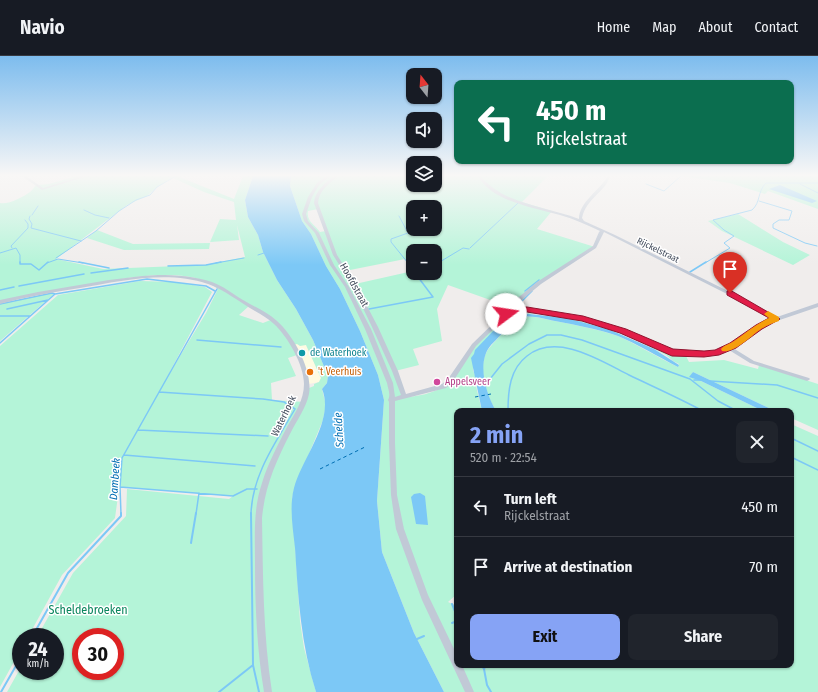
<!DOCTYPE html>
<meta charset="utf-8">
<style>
:root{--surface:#171b24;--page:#20242c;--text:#f1f3f6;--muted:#9ea1a6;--line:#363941;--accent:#86a3f5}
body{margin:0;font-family:"Fira Sans Condensed",sans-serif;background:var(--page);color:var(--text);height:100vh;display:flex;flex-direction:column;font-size:15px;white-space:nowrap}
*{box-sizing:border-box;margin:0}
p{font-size:13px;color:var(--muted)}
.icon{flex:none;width:22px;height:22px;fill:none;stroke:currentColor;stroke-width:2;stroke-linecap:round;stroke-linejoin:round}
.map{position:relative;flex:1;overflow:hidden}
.details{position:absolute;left:454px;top:352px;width:340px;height:260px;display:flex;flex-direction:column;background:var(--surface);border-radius:8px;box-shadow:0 1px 3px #0004}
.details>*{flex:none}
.guide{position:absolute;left:454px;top:24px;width:340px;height:84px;border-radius:8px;box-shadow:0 1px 3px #0004;background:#0b6e4f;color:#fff;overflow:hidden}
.needle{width:26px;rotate:343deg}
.fabs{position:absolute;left:406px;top:12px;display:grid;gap:8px}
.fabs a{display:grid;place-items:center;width:36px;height:36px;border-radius:8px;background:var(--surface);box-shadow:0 1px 3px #0004;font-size:20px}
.speed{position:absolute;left:12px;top:572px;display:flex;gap:8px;font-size:20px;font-weight:700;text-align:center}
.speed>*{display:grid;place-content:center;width:52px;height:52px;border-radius:50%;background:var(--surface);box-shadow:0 1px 3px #0004;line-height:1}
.speed small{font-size:10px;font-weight:400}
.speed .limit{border:6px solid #d22;background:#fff;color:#111}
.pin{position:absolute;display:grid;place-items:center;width:34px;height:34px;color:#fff;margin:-41px -17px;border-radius:50% 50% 50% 0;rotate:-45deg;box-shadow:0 0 4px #0007}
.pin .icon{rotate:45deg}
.me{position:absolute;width:44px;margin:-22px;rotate:76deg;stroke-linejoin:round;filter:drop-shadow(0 0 3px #0008)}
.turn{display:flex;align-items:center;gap:14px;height:84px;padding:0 16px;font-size:18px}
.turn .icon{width:52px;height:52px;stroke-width:2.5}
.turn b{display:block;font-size:28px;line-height:34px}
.round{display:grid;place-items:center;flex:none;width:42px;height:42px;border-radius:8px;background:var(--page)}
.overview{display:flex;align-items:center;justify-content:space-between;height:68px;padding:0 16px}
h1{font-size:24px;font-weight:700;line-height:30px;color:var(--accent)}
.button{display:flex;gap:8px;margin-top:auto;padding:8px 16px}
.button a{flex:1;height:46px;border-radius:8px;background:var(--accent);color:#111;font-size:16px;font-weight:700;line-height:46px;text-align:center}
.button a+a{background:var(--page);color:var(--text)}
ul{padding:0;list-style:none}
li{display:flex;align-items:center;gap:12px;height:60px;padding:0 16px;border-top:1px solid var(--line)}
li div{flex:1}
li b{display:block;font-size:15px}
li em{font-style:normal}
header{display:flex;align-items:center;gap:24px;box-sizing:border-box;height:56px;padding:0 20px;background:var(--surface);border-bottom:1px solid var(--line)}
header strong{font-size:19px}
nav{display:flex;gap:22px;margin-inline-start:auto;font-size:14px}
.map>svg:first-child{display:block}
.commercial{fill:#fefbe2}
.green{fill:#b4f4d8;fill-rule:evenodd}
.water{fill:#7cc8f6}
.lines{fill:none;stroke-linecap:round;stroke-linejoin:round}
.stream-far2{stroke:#7cc8f6;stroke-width:1}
.stream-far1{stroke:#7cc8f6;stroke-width:1.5}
.stream{stroke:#7cc8f6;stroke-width:2}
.ferry{stroke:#006eb2;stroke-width:1;stroke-dasharray:3.5 3;stroke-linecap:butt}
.street{fill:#c1c9d6;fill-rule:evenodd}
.route{fill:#e11d48;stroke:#92132f}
.slow{fill:#f59e0b}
.culture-dot{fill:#0f9aa8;stroke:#fff;stroke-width:1.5}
.food-dot{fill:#e8710a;stroke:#fff;stroke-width:1.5}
.hotel-dot{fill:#d1479c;stroke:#fff;stroke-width:1.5}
.labels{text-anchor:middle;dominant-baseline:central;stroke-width:3;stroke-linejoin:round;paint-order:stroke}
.far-street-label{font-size:9px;fill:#434c5c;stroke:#fff}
.street-label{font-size:10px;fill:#434c5c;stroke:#fff}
.culture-label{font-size:10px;fill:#0d838f;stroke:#fff;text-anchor:start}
.food-label{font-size:10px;fill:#c56008;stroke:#fff;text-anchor:start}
.hotel-label{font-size:10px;fill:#b23c85;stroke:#fff;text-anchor:start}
.water-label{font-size:11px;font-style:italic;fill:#006eb2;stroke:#fff}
.near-park-label{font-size:12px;fill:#0b865e;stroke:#fff}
</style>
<header>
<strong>Navio</strong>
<nav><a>Home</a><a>Map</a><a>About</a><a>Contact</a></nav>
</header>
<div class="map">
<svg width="818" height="636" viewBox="0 0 818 636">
<rect width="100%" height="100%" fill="#f0edec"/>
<path class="commercial" d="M297,288L306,289L321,322L319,326L309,328L293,289Z"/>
<path class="green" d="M77,120H175L156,132L147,140L127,149L56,203L103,213L204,209L245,201L237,169L239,184L210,186L220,163L236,164L234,146L204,136L173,122L177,120L234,143L243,120H253L245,144L248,161L258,179L263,196L277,224L296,253L313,284L328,320L327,327L322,333L326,349L323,364L294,434L292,443L300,565L304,592L316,636H7L21,611V615H55V581H37L73,517L126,460L127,433L229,443L233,440L120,431L121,418L115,462L62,519L28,581H21V593L0,631V290L58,239L140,225L174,226L205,231L212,236L165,325L206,257L218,233C188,206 112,225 75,231C50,236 25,241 0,245V147C8,149 23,141 30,136C33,134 34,131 36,129L49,128ZM249,250L273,263L263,267L239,259ZM297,288L300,290L306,289L321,322L319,326L314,328V330L309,332L305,346L272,344L271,327L296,320L288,302L297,299L293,289ZM81,581H115V615H81Z
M291,120H413V129H435V120H548L522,146L552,155L537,173L595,191L560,213L510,251L448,229L437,253L442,285L413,293L419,309L395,315L404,341C417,341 434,337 444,330L465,300L501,262L519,254L583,263L623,275L671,298L686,300L689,306L724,304L758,313L759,309L818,328V374L791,362V355H775L693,316L690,321L701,325L763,355H496C486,338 475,306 491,290C495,285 515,263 519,262C530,258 544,263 555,265C576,269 597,273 618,280C636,288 659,302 678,311L679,308L673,305L666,299L630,281L595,269L539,258L520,257L511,260L496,272L475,296L473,314L477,325L476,330L482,355H457V538L448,546L457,550V609H791V368L818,380V636H444L414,577L382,496L377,445L384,344L378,319L360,275L340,233L326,210L311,178L302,165L290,130ZM413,151H435V173H413ZM318,153L326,175L320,176C315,169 306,165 308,155ZM413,195H435V217H413V215L355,228L345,215L405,203L413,214Z
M681,120H818V153L768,135L765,138L730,127Z
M738,158L783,186L810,199L793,209L722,175L708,165Z
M97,174L133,188L210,187L209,193L124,194L87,182Z
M52,237H55L0,285V248Z"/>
<path class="water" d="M253,120H291L290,130L302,165L311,178L326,210L340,233L360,275L378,319L384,344L377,445L382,496L414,577L444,636H316C301,589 298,541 295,492C293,473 289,451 294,432C302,402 335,364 322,333L327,327L328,320L313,284L296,253L277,224L263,196L258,179L248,161L245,144Z
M780,129L817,145L812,147L769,133Z
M520,257L566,262L608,273L654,293L679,309L678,311C659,301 637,288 618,280C598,273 576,269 555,265C545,263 530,258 519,262C515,263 495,285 491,289C476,306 486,338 496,355H482L471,302L474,298L475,294L496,272L511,260Z
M693,316L775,355H763L701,325L689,321Z
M420,437L425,440L428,469L416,468L411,441L414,438Z"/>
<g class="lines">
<path class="stream-far2" d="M646,128L664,135L681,120
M800,128L818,137
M759,145L792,155L789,164H779L773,168V172L805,187L817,190
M84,154L95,159L109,162
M32,159L38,150
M30,160L29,163L32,168L31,172L81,185
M399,160L408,177L391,183V186L408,207
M12,192L11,190L28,172V168L25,164
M470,192L518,147
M0,197L16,192L20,199V207
M258,199L264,197
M56,202L96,175L119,155L136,144L150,139L157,131L176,120
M47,207L58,203L83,207
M216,207L244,202
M438,207L463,192L469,193
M705,207L730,192L724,187L734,180L724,174L713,164L752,154C761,146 757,136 766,127H818"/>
<path class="stream-far1" d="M20,206V208H31L39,214L48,206
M79,206L109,212
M407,206L413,214
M435,209L440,206
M168,210L206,209L221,206
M690,216L706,206
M91,217L128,212
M418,220L423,217
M19,230L84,218
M0,234L14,231
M525,235L539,224
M522,245L532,235
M0,248L52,237L55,238
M7,253L48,244
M369,253L433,241L415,217
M0,260H30
M197,284L281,291
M0,287L55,238L147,223L206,230L215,235
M694,324H702
M710,325L777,329L818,342
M486,328L502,308L529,288L547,279H561L582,284L690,323L718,345L737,355
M159,336L263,343L284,346L295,353C276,386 252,419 251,458
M508,355C508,334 510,313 527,300C557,276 601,305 629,319C654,331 679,342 703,355
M138,374L268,380
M791,382L818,395
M124,399L255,410
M791,401L818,414
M120,431L233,440L247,433H257
M121,458L120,431L122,402L217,233
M196,458L199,437"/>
<path class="stream" d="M251,457L253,609L259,636
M191,487L196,457
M452,548L457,560
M452,567L457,565
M32,581L68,517L121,460V457
M417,583L424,580
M481,609L484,613L486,609
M484,613L487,629L491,636
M1,636L21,601
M219,636L253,609"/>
<path class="ferry" d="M475,341L491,338
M320,413L365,391"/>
<path class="street" d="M22,120H26L43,132L83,120H87L42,134Z
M326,120H330L319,129L312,141L306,158L308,165L319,177L334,209L349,231L371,273L393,327L395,341L401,339L392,315L372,271L352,229L333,199L314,147C315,135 325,127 334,120H338C329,128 319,134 318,147L337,199L356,229L378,271L398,315L406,338L442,328L448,323L472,288L504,257L508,250L537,226L593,190L599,176L600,175C587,169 574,163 560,159C534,152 491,145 478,120H480C505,149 545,150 579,163C579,146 600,134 608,120H610C605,137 587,141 582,162L584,165L615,179L736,239L777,261L818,247V251L765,269L733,292L754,305L809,322L810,323L809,324L807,325L750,307L729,294L716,299L704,300L672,299L635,281L607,271L583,265L550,259L519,256L508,259L476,290L452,327L446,332L395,345V387L397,439L404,473L428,539L457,599V609H462L474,636H465L422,544L396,473L391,439L389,387V346L388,344C391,339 388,333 387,327L365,273L345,231L330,209L315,177L304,165L302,158L308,141L317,127ZM604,176L733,241L772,263L761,267L731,289L726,290L725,291L715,295L704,296L673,295L639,279L611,269L583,261L550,255L519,252L510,255L512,252L541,228L596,192Z
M158,219C176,219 194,220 212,226C223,230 233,238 243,244C255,251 267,256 277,265C294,280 313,315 309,338C306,352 297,364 291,376C276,405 265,430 262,462C263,520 263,578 272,636H264C257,593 255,551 255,507C255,480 253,453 262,427C268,407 278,389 287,371C295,357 304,344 304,328C304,309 288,281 274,268C269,263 262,259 255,255C239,246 225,234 208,228C167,214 121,225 80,232C53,236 26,241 0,248V244L38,236L109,224L142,220Z"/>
</g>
<linearGradient id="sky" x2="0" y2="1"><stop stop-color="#7dbcee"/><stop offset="0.57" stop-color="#f8f7f6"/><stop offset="1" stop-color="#f8f7f6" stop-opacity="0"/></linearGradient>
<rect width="818" height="209" fill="url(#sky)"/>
<path class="route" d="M730,234L780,263L762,273L736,292L719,299L704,301L672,300L620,277L582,265L527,256H519L506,261L502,258L503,256L519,251H527L583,260L626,273L673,293L704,295L715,294L730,287L756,269L769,262L727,239V235Z"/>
<path class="slow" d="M768,255L779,261V265C773,267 766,270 761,273C752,279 734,298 722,295L721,293C724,289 730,288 734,285C746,277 756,268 769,262L764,258Z"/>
<circle class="culture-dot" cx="302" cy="297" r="4"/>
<circle class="food-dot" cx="310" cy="316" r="4"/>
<circle class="hotel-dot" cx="437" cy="326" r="4"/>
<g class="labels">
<g class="far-street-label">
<text transform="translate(658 194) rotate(26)">Rijckelstraat</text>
</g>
<g class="street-label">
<text transform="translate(354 229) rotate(61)">Hoofdstraat</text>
<text transform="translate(284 360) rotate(-64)">Waterhoek</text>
</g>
<g class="culture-label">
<text x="310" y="297">de Waterhoek</text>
</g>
<g class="food-label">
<text x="318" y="316">'t Veerhuis</text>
</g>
<g class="hotel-label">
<text x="445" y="326">Appelsveer</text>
</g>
<g class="water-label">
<text transform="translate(339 374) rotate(-93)">Schelde</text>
<text transform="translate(115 423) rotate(-86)">Dambeek</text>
</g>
<g class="near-park-label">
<text x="88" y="554">Scheldebroeken</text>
</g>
</g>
</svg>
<div class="fabs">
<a><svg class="needle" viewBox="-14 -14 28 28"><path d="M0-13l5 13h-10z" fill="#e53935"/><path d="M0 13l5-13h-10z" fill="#9ea1a6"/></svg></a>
<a><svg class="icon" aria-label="sound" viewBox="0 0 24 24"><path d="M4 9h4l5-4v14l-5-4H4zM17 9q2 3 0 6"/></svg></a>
<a><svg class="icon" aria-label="layers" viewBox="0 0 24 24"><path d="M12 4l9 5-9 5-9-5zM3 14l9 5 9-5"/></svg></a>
<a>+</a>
<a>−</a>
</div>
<div class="speed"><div>24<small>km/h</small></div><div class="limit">30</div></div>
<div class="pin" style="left:730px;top:237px;background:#d93025"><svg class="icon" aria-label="arrive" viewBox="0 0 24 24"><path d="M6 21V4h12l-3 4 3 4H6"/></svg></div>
<svg class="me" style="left:506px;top:258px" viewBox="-20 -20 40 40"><circle r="19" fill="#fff"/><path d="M0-13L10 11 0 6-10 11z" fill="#e11d48"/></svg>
<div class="guide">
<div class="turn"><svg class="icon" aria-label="left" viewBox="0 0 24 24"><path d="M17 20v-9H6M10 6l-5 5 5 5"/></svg><div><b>450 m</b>Rijckelstraat</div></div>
</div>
<section class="details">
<div class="overview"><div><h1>2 min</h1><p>520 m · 22:54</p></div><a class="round"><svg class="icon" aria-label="close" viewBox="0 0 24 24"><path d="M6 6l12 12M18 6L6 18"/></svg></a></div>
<ul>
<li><svg class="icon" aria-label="left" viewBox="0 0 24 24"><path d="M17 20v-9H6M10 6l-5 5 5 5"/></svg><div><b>Turn left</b><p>Rijckelstraat</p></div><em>450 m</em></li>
<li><svg class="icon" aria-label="arrive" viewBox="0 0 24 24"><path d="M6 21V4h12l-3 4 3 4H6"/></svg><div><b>Arrive at destination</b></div><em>70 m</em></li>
</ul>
<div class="button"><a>Exit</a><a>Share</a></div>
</section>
</div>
